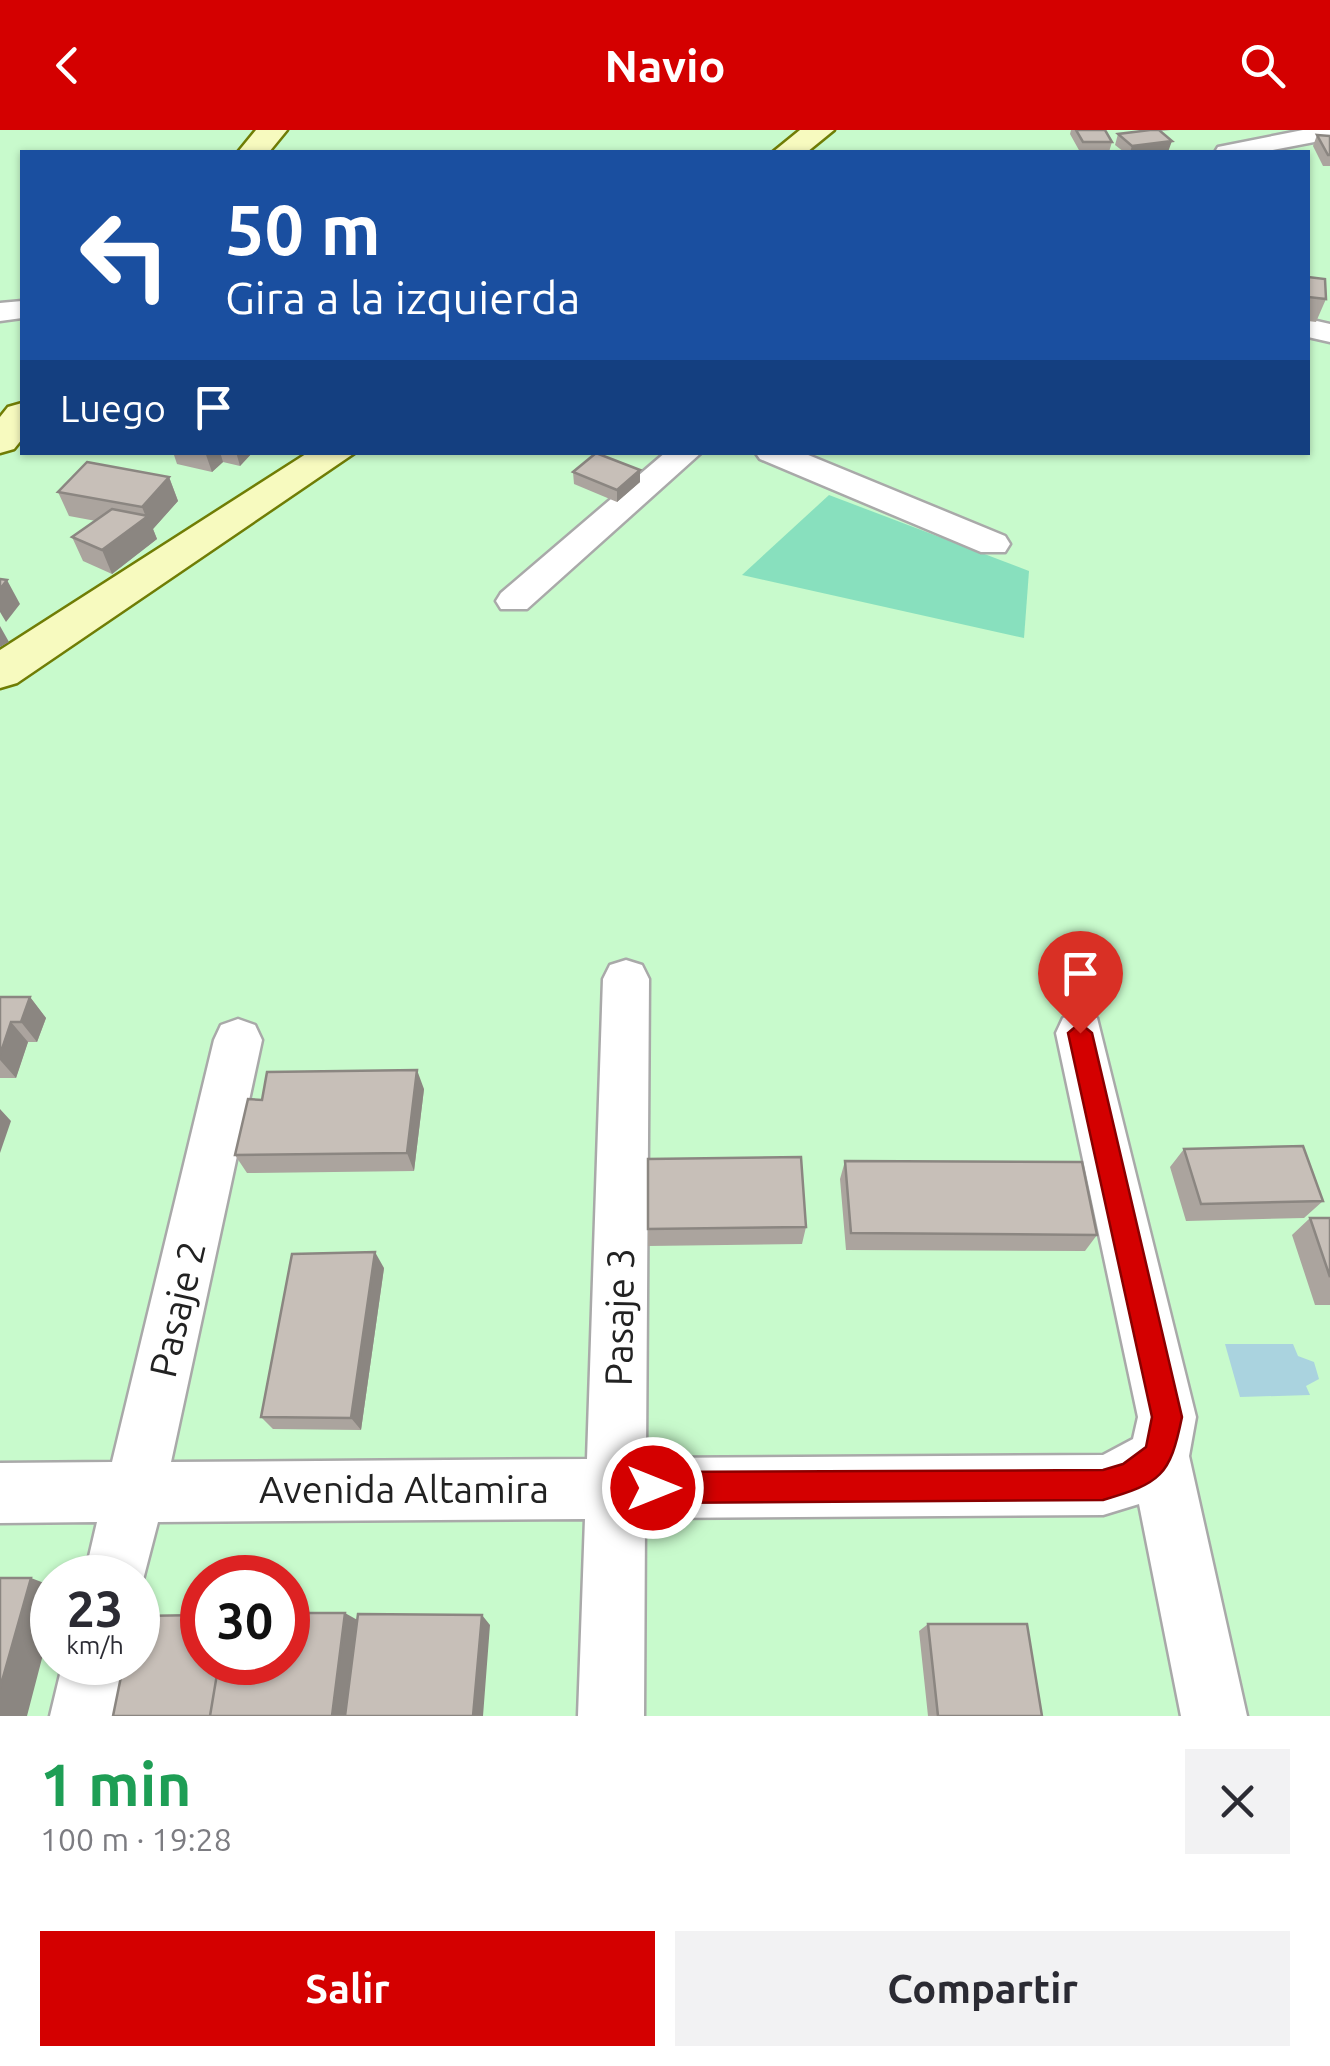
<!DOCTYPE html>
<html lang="es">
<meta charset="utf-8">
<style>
:root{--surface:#fff;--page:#f2f2f3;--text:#2b2b33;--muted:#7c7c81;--accent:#d40000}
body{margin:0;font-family:Ubuntu,sans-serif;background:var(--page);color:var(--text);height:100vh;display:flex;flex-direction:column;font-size:38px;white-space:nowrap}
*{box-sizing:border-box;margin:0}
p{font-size:32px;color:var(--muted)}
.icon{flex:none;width:55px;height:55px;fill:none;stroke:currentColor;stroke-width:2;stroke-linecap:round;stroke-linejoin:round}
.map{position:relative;height:1586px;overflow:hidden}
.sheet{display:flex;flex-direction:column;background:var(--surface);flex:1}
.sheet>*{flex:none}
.top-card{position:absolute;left:20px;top:20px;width:1290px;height:305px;border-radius:0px;box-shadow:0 2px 8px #0004;background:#1a4fa0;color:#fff;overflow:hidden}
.speed{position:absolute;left:30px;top:1425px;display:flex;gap:20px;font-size:50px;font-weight:700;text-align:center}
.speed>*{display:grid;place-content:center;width:130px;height:130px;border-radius:50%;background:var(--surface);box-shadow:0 2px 8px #0004;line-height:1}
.speed small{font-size:25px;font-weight:400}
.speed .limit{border:15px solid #d22;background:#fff;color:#111}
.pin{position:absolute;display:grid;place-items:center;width:85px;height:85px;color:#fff;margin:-102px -42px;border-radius:50% 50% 50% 0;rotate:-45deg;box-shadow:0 0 10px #0007}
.pin .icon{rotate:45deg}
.me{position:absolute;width:110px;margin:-55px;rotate:90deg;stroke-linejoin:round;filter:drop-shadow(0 0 8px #0008)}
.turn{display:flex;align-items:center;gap:35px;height:210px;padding:0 40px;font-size:45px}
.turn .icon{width:130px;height:130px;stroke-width:2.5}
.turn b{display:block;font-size:70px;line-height:85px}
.then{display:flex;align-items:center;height:95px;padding:0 40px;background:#0003;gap:20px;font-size:38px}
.round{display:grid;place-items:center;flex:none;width:105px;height:105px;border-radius:0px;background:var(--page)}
.overview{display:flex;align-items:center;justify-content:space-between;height:170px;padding:0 40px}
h1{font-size:60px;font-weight:700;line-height:75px;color:#1e9e55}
.primary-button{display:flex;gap:20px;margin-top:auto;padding:20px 40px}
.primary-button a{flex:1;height:115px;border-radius:0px;background:var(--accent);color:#fff;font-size:40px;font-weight:700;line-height:115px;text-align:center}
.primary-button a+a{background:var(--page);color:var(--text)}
header{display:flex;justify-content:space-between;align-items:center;height:130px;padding:0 40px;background:var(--accent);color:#fff;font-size:45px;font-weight:700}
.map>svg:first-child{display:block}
.park{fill:#c8facc;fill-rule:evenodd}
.pitch{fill:#88e0be}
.water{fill:#aad3df}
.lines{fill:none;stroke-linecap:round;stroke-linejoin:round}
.street-casing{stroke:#a9a9a9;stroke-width:5}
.secondary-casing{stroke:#707d05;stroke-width:5}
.street{fill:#fff;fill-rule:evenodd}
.secondary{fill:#f7fabf;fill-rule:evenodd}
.wall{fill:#aba49e}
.shaded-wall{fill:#8b8681}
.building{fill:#c7bfb8;stroke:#8b8681;stroke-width:2.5}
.route{fill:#d40000;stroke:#8a0000;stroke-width:2.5}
.labels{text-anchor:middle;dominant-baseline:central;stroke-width:9;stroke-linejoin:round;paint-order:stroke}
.near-street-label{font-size:38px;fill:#222;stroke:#fff}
</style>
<header><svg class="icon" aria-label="back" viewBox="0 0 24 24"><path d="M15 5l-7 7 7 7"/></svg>Navio<svg class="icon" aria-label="search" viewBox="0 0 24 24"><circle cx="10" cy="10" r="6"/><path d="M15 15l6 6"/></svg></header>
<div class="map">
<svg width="1330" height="1586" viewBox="0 0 1330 1586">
<rect width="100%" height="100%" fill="#f2efe9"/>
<path class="park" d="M0,0H1330V1586H0ZM22,22H1308V322H22ZM52,1448H138V1532H52ZM202,1448H288V1532H202Z"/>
<path class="pitch" d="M829,365L1029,441L1024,508L742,445Z"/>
<path class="water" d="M1225,1214H1293L1298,1226L1314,1232L1319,1249L1306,1256L1310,1265L1240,1267Z"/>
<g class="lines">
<defs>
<path id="street" d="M1303,0H1330V9L1262,22H1215L1218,17Z
M22,171V188L0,191V173Z
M1308,189L1330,194V212L1308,207Z
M666,322H702L527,479H501L496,471L501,463Z
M755,322H801L1005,406L1010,414L1005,422H981L760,329Z
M626,830L642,835L649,849L646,1328L1103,1325L1133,1309L1138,1287L1056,903L1063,888L1080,882L1097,888L1196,1287L1189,1326L1247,1586H1181L1139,1374L1103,1385L645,1388L644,1586H578L585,1389L158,1392L138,1469V1448H84L97,1392L0,1393V1333L112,1332L214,910L221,895L238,889L255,895L262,910L171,1332L587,1329L603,849L610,835Z
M63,1532H127L116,1586H50Z"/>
<path id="secondary" d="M256,0H287L269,22H238Z
M800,0H834L807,22H773Z
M22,273V309L14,319L0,323V287L8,277Z
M309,322H356L17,553L0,558V520Z"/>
</defs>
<use href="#street" class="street-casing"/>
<use href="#secondary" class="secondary-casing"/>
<use href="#street" class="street"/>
<use href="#secondary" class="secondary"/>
</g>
<path class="wall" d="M1071,0H1105L1112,12L1109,22H1080L1070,4Z
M1143,0H1171L1161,1L1168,22H1124L1115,15L1118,4Z
M1317,5L1330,6V36H1323L1313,16Z
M1308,147L1326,169L1316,192L1308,191Z
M173,322H253L240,336L223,332L212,342L177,334Z
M573,342L640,352L617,372L574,354Z
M169,347L178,371L153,399L157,409L112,444L83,431L72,407L96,391L69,386L58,362Z
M0,867H30L46,888L37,912H28L16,948H0Z
M424,959L414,1041L247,1043L235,1025L262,970Z
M1184,1019L1323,1071L1304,1088L1186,1091L1170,1037Z
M648,1029L806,1097L802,1114L648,1116Z
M845,1031L1097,1105L1085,1121L846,1120L840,1049Z
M1310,1088H1330V1175H1315L1292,1105Z
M384,1138L361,1300L273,1299L261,1287Z
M928,1494L1042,1586H928L919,1501Z"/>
<path class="shaded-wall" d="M1172,11L1168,22H1130L1132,16Z
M205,322H220L223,332L212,342Z
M236,322H253L240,336Z
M640,340V352L617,372V360Z
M169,347L178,371L153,399L157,409L112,444L102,420L146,387L142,377Z
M0,449L7,450L20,474L6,492L0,482Z
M0,496L9,512L0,517Z
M30,867L46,888L37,912L21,892Z
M11,892L28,912L16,948L0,930V925Z
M417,940L424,959L414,1041L407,1023Z
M0,979L11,991L0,1023Z
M375,1122L384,1138L361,1300L351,1288Z
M31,1448L52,1456V1490L27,1586H0V1558Z
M345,1483L361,1492L350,1586H332Z
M482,1485L490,1495L483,1586H473Z"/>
<path class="building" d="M1076,0H1105L1112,12H1083Z
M1150,0H1159L1172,11L1132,16L1118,4Z
M1317,5L1330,6V25H1328Z
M1308,147L1325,149L1326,169L1308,167Z
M596,323L640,340L617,360L573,342Z
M87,332L169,347L142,377L58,362Z
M112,379L148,386L102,420L72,407Z
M0,449L7,450L0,459Z
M0,867H30L21,892H11L0,925Z
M417,940L407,1023L235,1025L248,969L262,970L267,942Z
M1303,1016L1323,1071L1201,1074L1184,1019Z
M801,1027L806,1097L648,1099V1029Z
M845,1031L1082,1032L1097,1105L851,1103Z
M1310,1088H1330V1147Z
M375,1122L351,1288L261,1287L292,1124Z
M0,1448H31L0,1558Z
M288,1483H345L332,1586H210L219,1532H288Z
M358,1484L482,1485L473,1586H345Z
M202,1485V1532H219L210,1586H113L124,1532H138V1486Z
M928,1494H1027L1042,1586H938Z"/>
<path class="route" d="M1080,893L1092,903L1182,1287C1170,1346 1161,1353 1103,1370L653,1373L642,1368L638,1358L642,1347L653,1342L1103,1340L1123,1334L1146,1317L1152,1287L1068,903Z"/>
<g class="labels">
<g class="near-street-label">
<text transform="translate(177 1179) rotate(-77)">Pasaje 2</text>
<text transform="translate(619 1187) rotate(-89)">Pasaje 3</text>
<text x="404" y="1359">Avenida Altamira</text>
</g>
</g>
</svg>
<div class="speed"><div>23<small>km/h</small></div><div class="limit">30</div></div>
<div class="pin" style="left:1080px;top:903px;background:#d93025"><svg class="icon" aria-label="arrive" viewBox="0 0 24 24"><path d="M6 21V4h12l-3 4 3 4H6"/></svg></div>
<svg class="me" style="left:653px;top:1358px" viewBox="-20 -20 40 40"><circle r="17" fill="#d40000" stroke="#fff" stroke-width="3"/><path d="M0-11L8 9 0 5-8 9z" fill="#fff"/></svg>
<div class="top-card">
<div class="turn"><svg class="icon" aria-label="left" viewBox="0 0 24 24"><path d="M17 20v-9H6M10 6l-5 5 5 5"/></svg><div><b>50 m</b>Gira a la izquierda</div></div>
<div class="then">Luego<svg class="icon" aria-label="arrive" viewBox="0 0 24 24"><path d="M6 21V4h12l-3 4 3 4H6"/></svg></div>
</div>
</div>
<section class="sheet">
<div class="overview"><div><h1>1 min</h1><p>100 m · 19:28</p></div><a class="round"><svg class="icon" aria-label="close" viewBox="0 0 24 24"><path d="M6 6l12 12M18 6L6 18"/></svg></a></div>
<div class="primary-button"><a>Salir</a><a>Compartir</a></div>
</section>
